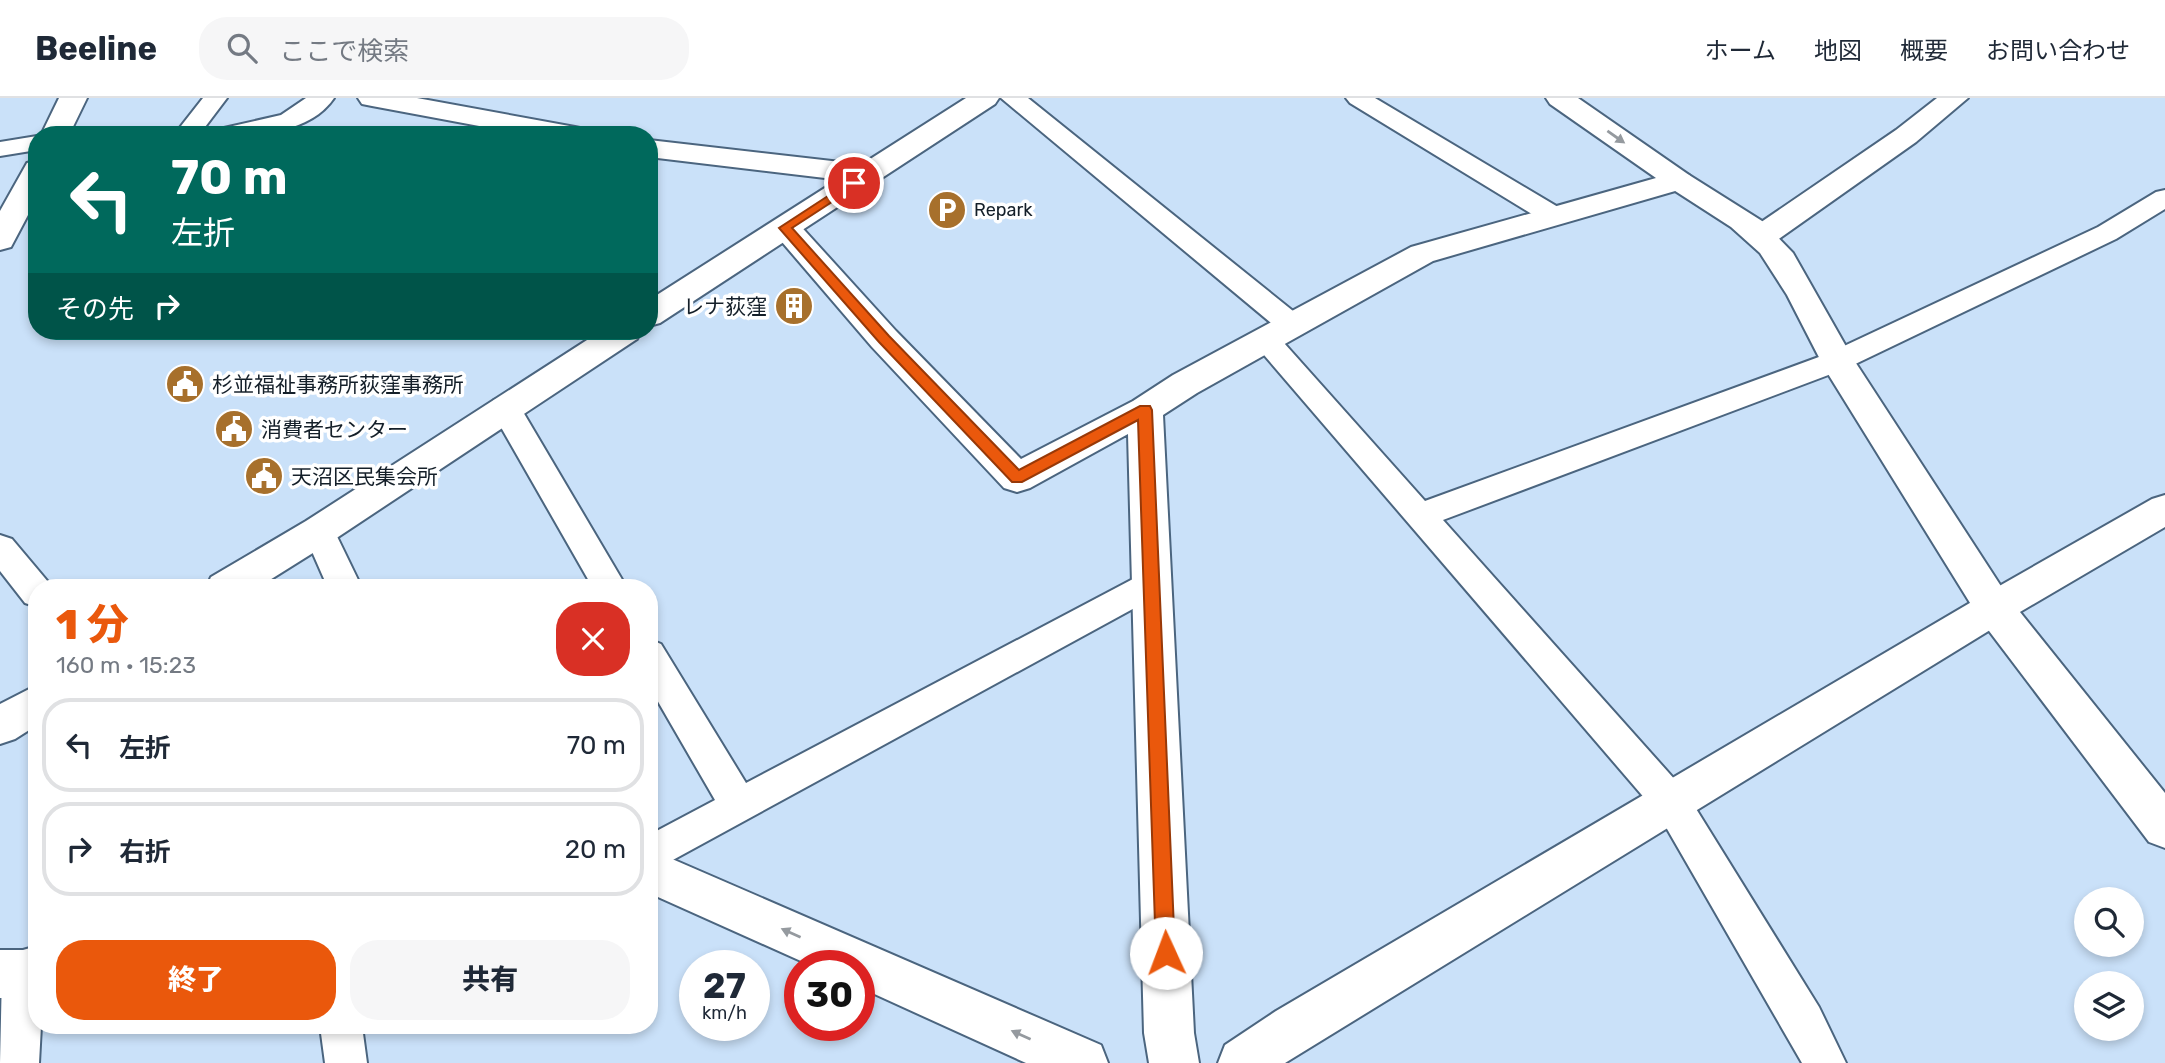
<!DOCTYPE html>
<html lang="ja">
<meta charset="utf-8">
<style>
:root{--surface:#fff;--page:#f6f6f7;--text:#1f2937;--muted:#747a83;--line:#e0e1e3;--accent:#ea580c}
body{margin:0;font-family:Rubik,"Noto Sans JP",sans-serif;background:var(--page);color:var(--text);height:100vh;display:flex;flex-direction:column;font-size:26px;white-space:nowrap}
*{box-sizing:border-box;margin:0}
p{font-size:23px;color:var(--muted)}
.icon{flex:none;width:38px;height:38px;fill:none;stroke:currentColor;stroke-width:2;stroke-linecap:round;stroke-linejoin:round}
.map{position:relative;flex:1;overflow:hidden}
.sheet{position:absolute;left:28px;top:481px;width:630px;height:455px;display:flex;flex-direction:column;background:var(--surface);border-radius:28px;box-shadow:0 4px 10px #0003}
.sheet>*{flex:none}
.hud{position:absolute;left:28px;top:28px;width:630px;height:214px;border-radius:28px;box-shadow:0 4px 10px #0003;background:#00695c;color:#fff;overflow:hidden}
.controls{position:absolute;left:2074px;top:789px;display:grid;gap:14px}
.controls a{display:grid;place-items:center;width:70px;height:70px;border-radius:50%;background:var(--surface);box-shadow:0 4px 10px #0003;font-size:35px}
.speed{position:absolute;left:679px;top:852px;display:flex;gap:14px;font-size:35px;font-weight:700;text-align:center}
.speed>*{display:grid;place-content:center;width:91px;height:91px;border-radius:50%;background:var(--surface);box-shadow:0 4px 10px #0003;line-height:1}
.speed small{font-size:18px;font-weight:400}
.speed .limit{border:10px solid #d22;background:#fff;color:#111}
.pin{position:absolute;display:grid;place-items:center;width:60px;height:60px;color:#fff;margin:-30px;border:4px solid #fff;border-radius:50%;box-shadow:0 2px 7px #0007}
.me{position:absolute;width:77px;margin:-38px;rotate:358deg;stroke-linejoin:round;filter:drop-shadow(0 0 5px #0008)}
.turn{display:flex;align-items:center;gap:24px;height:147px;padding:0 28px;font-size:32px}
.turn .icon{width:91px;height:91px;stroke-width:2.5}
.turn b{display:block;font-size:49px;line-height:60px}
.then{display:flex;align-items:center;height:66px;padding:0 28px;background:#0003;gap:14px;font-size:26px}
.round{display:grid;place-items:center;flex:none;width:74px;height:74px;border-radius:28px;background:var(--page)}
.overview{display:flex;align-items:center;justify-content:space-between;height:119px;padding:0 28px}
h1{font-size:42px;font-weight:800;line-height:52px;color:var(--accent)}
.button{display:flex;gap:14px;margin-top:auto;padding:14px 28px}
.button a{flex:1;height:80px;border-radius:28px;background:var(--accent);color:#fff;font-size:28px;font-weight:800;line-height:80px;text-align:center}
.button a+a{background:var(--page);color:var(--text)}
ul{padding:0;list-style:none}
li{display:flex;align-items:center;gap:21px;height:94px;margin:0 14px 10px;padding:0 14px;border:4px solid var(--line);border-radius:28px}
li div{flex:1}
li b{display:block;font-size:26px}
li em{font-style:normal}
header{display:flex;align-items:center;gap:42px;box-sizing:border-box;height:98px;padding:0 35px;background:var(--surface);border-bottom:2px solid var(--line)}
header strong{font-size:33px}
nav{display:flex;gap:38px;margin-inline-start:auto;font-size:24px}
.search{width:490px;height:63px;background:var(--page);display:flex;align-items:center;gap:18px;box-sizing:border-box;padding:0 24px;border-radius:28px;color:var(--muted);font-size:26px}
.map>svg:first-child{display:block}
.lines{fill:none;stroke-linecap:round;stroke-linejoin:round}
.service-casing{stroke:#4b657f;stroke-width:4}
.minor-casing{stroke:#4b657f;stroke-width:4}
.tertiary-casing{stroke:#4b657f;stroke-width:4}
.service{fill:#fff;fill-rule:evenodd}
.minor{fill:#fff;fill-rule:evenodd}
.tertiary{fill:#fff;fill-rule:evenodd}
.oneway{fill:#959a9f}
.route{fill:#ea580c;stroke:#983908;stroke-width:2}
.labels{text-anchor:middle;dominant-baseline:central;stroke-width:7;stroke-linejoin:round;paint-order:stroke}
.far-poi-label{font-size:18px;fill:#141f29;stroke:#fff;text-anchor:start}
.poi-label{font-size:21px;fill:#141f29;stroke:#fff;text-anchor:start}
</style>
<header>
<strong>Beeline</strong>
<div class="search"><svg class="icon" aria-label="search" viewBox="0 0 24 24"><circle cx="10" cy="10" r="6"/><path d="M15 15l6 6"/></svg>ここで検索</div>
<nav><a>ホーム</a><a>地図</a><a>概要</a><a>お問い合わせ</a></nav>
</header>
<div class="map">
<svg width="2165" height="965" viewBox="0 0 2165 965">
<rect width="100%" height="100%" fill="#cae1f9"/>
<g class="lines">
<defs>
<path id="service" d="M203,0H227L199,37H174Z
M306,0H334C308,38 252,37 212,37L215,32L281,17Z
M1001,0H1028L1303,221L1307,228L1303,235L1293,238L1283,235Z
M1346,0H1375L1563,112L1567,118L1563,124L1554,126L1545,124L1350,5Z
M37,38V52L0,58V44Z
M2165,92V111L2116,141L1847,270L1443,422L1685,693L1819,909L1846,965H1802L1659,717L1252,243L1256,236L1266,233L1276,236L1425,403L1827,256L2098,129L2156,94Z
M505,299L516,302L627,490H593L490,310L494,302Z
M319,420L330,424L362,490H328L303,433L308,424Z
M0,437L12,441L49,485L51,490H37V509L25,505L0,473Z
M1150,472L1162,475L1167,485L1162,495L649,775V737L715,702L649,588V541L661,546L746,685Z
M23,855L37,861V928H41L39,965H0L2,876L8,861Z
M320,928H362L367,965H325Z"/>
<path id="minor" d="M59,0H87L69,37H41Z
M358,0H417L575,29L585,31L589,37H528L372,8L362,6Z
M1546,0H1578L1689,77L1694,83L1689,89L1433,163L1197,295L1163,317L1194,935L1199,965H1149L1144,935L1128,336L1030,390L1017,394L1004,390L872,249L770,130L774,123L785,120L796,123L896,233L1021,361L1133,303L1173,277L1411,149L1656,80L1550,6Z
M1937,0H1968L1916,44L1773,145L1762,148L1751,145L1747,138L1751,131L1896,32Z
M649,42L867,67L877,70L882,76L877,82L867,85L649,59Z
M37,62V100L11,149L0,152V113L27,65Z
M2165,397V429L2008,521L1285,965H1218L1225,947L1276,913L1980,499L2152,401Z
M649,751L1101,947L1108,965H1026L859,889V868H812L649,795Z
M37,848V896L23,900H0V852H23Z"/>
<path id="tertiary" d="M966,0H999L995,6L660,225L649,228V202Z
M1679,74L1689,77L1762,123L1793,155L1852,259L2008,499L2165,695V750L2149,744L1980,521L1825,271L1787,197L1760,155L1731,129L1669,89L1664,83L1669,77Z
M601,233H641L637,241L332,443L257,490H206L211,479L306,423Z
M37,587V627L15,641L0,646V606Z"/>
</defs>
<use href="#service" class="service-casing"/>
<use href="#minor" class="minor-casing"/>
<use href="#tertiary" class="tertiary-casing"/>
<use href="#service" class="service"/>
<use href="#minor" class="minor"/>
<use href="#tertiary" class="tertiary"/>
</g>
<defs><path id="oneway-solid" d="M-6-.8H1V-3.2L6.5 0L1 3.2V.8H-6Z" transform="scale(1.75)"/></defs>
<g class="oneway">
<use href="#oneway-solid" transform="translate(1616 39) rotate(35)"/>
<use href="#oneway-solid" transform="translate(791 835) rotate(-156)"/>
<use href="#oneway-solid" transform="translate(1021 937) rotate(-156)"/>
</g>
<path class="route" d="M854,81L858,82V87L792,130L889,238L1019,372L1140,308H1150L1152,312L1175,855L1172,862L1166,865L1159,862L1156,855L1138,322L1022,384H1012L879,244L779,130Z"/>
<defs>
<symbol id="parking-disc" viewBox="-11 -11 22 22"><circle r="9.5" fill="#a7702c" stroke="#fff"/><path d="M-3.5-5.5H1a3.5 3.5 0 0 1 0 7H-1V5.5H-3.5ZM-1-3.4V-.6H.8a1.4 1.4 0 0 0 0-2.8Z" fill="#fff"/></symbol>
<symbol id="building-disc" viewBox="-11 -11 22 22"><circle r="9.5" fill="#a7702c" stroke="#fff"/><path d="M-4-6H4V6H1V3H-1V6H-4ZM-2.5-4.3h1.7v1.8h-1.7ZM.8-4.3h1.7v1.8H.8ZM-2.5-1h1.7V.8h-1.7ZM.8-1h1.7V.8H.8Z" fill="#fff"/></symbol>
<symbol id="civic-disc" viewBox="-11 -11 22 22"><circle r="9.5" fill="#a7702c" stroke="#fff"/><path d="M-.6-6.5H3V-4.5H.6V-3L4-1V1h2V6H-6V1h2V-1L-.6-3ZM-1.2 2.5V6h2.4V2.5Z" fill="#fff"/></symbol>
</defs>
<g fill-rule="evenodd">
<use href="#parking-disc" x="925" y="90" width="44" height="44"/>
<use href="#building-disc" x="772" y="186" width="44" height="44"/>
<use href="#civic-disc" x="163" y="264" width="44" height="44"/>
<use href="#civic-disc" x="212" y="309" width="44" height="44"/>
<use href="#civic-disc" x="242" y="356" width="44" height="44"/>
</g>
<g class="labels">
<g class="far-poi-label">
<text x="974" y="112">Repark</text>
</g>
<g class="poi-label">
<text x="767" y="208" text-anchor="end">レナ荻窪</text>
<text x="212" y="286">杉並福祉事務所荻窪事務所</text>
<text x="261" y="331">消費者センター</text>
<text x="291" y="378">天沼区民集会所</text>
</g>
</g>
</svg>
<div class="controls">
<a><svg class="icon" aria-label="search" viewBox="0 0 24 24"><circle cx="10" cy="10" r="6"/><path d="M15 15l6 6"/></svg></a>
<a><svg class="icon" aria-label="layers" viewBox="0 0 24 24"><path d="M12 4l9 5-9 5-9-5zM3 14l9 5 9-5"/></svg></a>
</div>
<div class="speed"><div>27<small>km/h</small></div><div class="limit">30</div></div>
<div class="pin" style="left:854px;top:85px;background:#d93025"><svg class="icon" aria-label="arrive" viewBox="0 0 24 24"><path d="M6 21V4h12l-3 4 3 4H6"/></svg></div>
<svg class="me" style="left:1166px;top:855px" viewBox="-20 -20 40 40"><circle r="19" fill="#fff"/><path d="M0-13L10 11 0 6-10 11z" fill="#ea580c"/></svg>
<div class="hud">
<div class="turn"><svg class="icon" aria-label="left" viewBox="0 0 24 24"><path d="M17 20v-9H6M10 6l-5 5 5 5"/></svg><div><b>70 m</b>左折</div></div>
<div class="then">その先<svg class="icon" aria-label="right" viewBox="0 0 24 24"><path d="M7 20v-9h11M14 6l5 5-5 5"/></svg></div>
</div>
<section class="sheet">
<div class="overview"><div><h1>1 分</h1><p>160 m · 15:23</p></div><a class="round" style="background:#d93025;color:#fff"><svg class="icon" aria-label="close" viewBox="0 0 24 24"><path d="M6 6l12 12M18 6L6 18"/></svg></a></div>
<ul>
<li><svg class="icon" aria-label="left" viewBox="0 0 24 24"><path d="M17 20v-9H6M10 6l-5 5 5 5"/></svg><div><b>左折</b></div><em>70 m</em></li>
<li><svg class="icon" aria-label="right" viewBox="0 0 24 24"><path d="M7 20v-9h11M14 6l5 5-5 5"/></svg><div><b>右折</b></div><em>20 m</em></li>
</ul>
<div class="button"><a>終了</a><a>共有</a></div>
</section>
</div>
